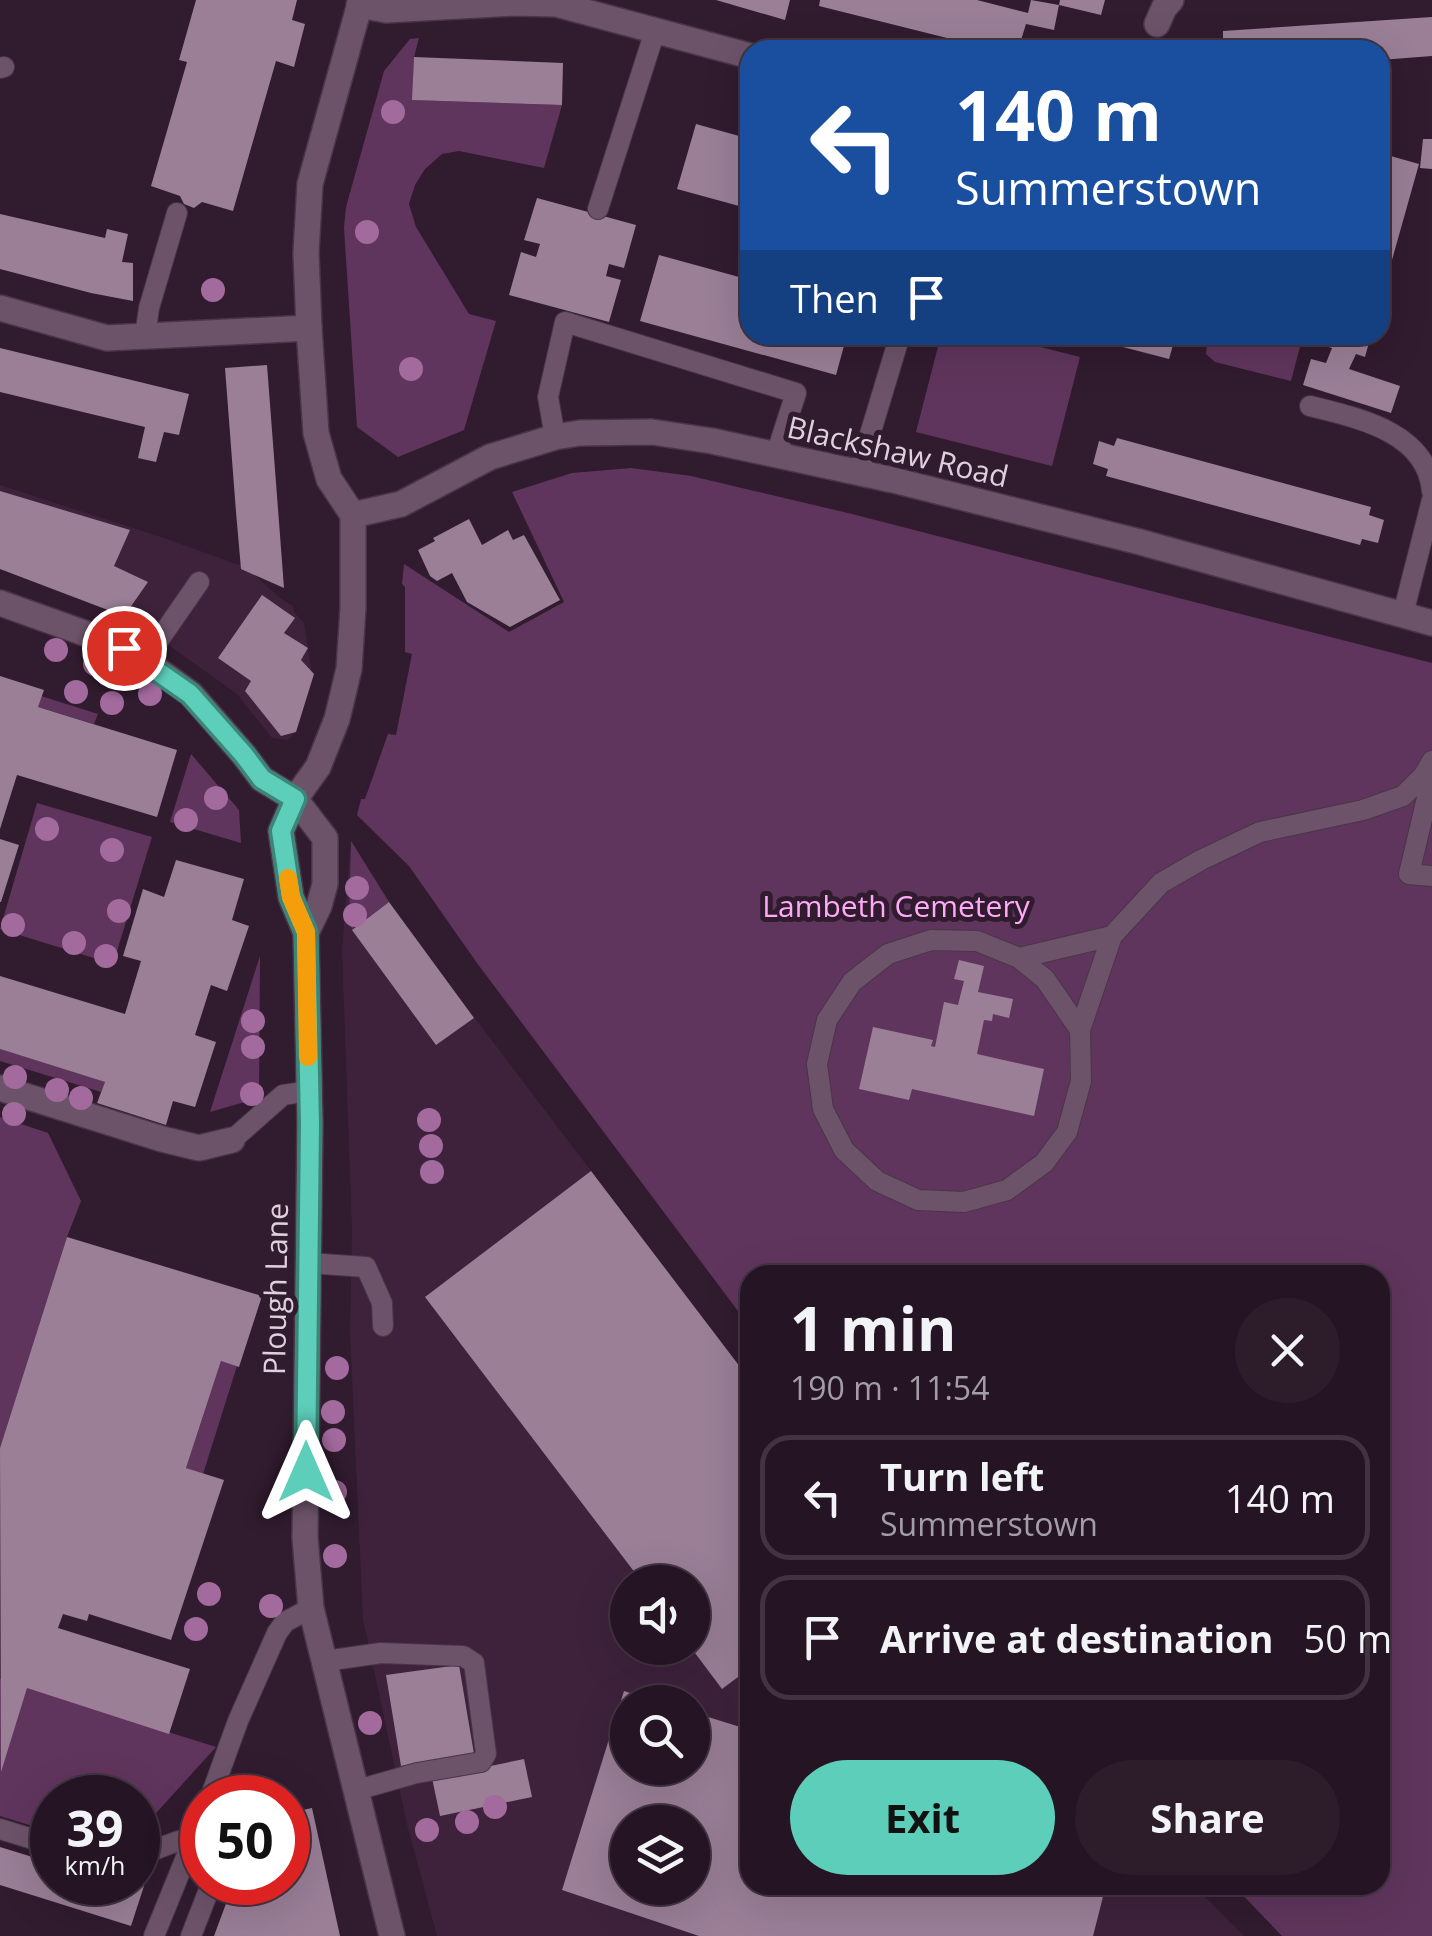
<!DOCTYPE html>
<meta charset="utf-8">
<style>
:root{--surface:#251423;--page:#2d1d2b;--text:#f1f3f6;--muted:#a39ea6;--line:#423341;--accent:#5cceba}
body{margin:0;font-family:"Open Sans",sans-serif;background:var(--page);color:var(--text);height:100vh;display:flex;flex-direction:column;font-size:38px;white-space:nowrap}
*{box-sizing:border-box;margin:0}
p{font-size:32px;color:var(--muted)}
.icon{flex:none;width:55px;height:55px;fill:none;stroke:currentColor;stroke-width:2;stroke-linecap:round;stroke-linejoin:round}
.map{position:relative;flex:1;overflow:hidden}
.drawer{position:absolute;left:740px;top:1265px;width:650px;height:630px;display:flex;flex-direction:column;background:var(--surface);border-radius:30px;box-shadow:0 10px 40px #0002,0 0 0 2px var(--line)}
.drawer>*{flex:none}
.guide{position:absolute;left:740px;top:40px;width:650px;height:305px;border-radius:30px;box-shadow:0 10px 40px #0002,0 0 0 2px var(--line);background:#1a4fa0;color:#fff;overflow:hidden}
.controls{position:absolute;left:610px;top:1565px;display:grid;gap:20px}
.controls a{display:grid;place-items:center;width:100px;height:100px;border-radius:50%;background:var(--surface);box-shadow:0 10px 40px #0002,0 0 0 2px var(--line);font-size:50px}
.speed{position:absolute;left:30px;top:1775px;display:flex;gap:20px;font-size:50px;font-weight:700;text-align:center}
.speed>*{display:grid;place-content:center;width:130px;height:130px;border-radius:50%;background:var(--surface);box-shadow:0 10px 40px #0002,0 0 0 2px var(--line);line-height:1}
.speed small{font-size:25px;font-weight:400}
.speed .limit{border:15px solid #d22;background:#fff;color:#111}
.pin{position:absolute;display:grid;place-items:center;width:85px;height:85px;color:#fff;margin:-42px;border:5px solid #fff;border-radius:50%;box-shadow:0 2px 10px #0007}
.me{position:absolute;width:110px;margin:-55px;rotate:0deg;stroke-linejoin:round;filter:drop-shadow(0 0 8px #0008)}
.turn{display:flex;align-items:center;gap:35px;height:210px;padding:0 50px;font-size:45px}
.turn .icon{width:130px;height:130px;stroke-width:2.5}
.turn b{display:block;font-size:70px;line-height:85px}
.then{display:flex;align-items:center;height:95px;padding:0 50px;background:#0003;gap:20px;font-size:38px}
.round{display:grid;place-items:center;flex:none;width:105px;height:105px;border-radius:52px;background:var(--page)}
.summary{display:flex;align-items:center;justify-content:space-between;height:170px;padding:0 50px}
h1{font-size:60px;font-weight:700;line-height:75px}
.cta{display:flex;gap:20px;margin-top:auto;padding:20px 50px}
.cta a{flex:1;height:115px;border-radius:60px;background:var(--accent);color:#111;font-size:40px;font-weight:700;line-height:115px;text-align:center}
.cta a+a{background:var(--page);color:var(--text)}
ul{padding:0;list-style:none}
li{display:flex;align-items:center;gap:30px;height:125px;margin:0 20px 15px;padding:0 30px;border:5px solid var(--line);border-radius:30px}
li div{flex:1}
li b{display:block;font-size:38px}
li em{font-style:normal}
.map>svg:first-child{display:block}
.built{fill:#3e223c;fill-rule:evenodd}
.green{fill:#60355d}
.building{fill:#9a7f97;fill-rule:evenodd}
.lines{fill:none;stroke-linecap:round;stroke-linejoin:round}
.service-casing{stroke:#483647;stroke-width:22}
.pedestrian-casing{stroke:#483647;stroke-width:28}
.minor-casing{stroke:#483647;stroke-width:28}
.tertiary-casing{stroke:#483647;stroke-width:28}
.secondary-casing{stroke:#483647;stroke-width:28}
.service{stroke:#6d536a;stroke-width:20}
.pedestrian{stroke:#6d536a;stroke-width:25}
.minor{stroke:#6d536a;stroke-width:25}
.tertiary{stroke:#6d536a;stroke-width:25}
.secondary{stroke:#6d536a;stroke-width:25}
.tree{fill:#a26a9d}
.route-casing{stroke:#3c8679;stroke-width:25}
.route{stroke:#5cceba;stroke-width:18}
.slow{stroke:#f59e0b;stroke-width:18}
.labels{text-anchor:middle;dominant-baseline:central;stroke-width:10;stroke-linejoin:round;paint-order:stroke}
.street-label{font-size:30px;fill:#dfd0dd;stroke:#311b2f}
.park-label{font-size:30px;fill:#feaaf7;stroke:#311b2f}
</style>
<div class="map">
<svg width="1432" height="1936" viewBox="0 0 1432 1936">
<rect width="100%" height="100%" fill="#311b2f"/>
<path class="built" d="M0,485L167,539L236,564L244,565L280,598L293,606L294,612L304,623L312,674L292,736L287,740L272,738L237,694L160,639L128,613L121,615L0,569Z
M351,841L401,921L750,1380V1885H1193L1244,1936H437L407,1824L363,1619L350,1333L352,1229L342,949ZM628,1582H692V1648H628ZM628,1702H692V1768H628ZM628,1822H692V1888H628Z"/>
<path class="green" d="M419,38L414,57L413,100L562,105L544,168L459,151L442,154L425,169L415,185L409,204L416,227L469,314L496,321L464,430L398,457L357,427L344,228L346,207L384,71L410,39Z
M941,335H993L1080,357L1052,466L916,432Z
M1208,335H1303L1291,381L1215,362L1206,354Z
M631,468L691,476L852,514L1432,663V1936H1282L1233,1885H1380V1275H750V1327L477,963L409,866L357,815L361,799H365L388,734L396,735L412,654L405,652V587L402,584L404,564L509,632L564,602L512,492L572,473Z
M41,696L98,714L94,724L38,707Z
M191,754L239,810L241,843L170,822Z
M37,803L152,837L113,964L0,929Z
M351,841L389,902L352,929L349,922Z
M260,956L259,1098L210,1112Z
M0,1049L105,1082L101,1092L0,1061Z
M0,1117L48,1133L81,1201L67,1237L0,1448Z
M221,1361L237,1366L203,1474L186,1468Z
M0,1679L216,1747L138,1833V1798H52V1832L0,1816Z"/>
<path class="building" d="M196,0H297L292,20L305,24L294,67L276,61L233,211L202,202L194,208L184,204L180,196L151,186L187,62L179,60Z
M716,0H790L785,20Z
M820,0H977L1028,13L1031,0L1059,5L1060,0H1105L1101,15L1059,5L1054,30L1026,24L1018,50H995L819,6Z
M1432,17V56L1380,60V50H1208V40L1223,39V31Z
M414,57L563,63L562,105L412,100Z
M696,124L750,139V209L677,189Z
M1423,139H1432V169L1420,168Z
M1380,153L1419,164L1381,299H1380Z
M537,198L636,225L624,268L609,264L606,276L621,280L609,322L509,295L521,252L536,257L540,244L524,240Z
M0,214L105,238L107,229L128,234L122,262L133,263V301L91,293L0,269Z
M659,255L750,280V335H847L836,375L640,321Z
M1122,335H1176L1169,359L1119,346Z
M1317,335H1371L1365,357L1356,354L1349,369L1400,386L1391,413L1303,385L1311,359L1326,363L1332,348L1315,343Z
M0,348L189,394L179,435L164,432L156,462L138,458L145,427L0,392Z
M267,365L278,509L284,588L241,569L236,512L225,368Z
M1117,438L1371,507L1369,515L1384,520L1378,543L1362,539L1360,545L1106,476L1108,469L1093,464L1099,441L1114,446Z
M0,491L130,530L114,566L148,582L127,612L121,615L0,569Z
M469,519L482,545L508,530L513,540L524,535L560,600L510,627L467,602L452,573L437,581L430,576L418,550L435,541L433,538Z
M262,595L295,618L284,633L308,648L301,660L314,674L296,732L281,736L245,691L251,681L218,658Z
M0,676L44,690L38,707L177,750L157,817L17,775L0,829Z
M0,839L19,845L1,902H0Z
M176,860L244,879L232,920L249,926L227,991L211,985L195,1035L216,1042L195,1107L173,1101L166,1125L97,1103L105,1082L0,1049V976L125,1014L141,961L123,956L143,889L164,897Z
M389,902L474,1018L436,1045L352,930Z
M959,960L984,966L978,992L1013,999L1009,1018L993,1014L992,1021L984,1020L977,1054L1044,1069L1034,1116L912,1089L909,1100L859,1089L873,1027L933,1040L931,1046L935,1047L944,1002L958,1005L964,981L954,979Z
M591,1171L750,1380V1668L722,1689L692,1649V1582H642L425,1297Z
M67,1237L262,1296L239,1367L221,1361L186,1468L224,1480L171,1640L89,1614L87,1621L63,1614L58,1628L190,1669L169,1734L27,1688L1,1772L0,1448Z
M459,1665L474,1754L401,1766L386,1675Z
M624,1691L658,1702H628V1768H692V1712L750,1730V1885H1106L1093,1936H699L562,1890ZM628,1822H692V1888H628Z
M524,1759L532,1797L440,1816L432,1778Z
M312,1808L340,1936H214L234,1882H288V1813Z
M0,1847L52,1863V1882H132L144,1886L131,1926L0,1885Z"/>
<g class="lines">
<defs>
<path id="service" d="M0,68L4,67
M598,209L655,31
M145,336L149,308L177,213
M1310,406C1358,418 1427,432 1432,491
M555,437L548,397L565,322L796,393L776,455
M858,474L900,335
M1403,614L1432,500
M145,660L199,582
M1424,775L1427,798L1409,874L1432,876
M931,940L977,941L1019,958L1045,979L1080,1030L1081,1081L1067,1132L1044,1163L1007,1190L964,1202L918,1200L877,1181L844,1150L823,1109L817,1064L827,1020L852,982L888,954Z
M1019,958L1112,936
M1080,1030L1112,936L1161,883L1201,860L1260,832L1363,810L1403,796L1424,775L1432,761
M232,1140L283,1095L309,1091
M308,1263L366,1267L382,1303L383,1326
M325,1661L381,1653L463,1656L474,1663L486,1754L481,1762L417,1773L357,1790
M210,1798L238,1721L277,1633L285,1622L311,1608
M0,1829L52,1845
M138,1856L178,1841L192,1846
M154,1936L202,1818
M191,1936L212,1882"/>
<path id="pedestrian" d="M0,1088L162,1139L199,1148L232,1140"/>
<path id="minor" d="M359,5L386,10L514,3L556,4L750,56
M1157,24L1164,8L1171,0
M0,308L107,338L309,328"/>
<path id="tertiary" d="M353,515L401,504L490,457L555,437L580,433L652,432L712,441L893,480L1140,542L1432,623
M295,799L318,767L337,719L349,669L353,608V515L329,479L316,433L309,328L306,253L310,184L361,0"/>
<path id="secondary" d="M0,603L129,649L191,694L244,755L262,779L295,799L325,838V884L319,906L306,933
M295,799L281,831L291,897L306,933L310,1124L305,1538L311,1608L392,1936"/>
</defs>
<use href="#service" class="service-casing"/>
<use href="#pedestrian" class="pedestrian-casing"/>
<use href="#minor" class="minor-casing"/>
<use href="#tertiary" class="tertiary-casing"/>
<use href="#secondary" class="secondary-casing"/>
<use href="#service" class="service"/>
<use href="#pedestrian" class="pedestrian"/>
<use href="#minor" class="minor"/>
<use href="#tertiary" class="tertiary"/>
<use href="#secondary" class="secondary"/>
</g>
<g class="tree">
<circle cx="393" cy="112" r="12"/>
<circle cx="367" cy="232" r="12"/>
<circle cx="213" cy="290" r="12"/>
<circle cx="411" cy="369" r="12"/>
<circle cx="56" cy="650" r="12"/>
<circle cx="95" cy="664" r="12"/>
<circle cx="125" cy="676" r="12"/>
<circle cx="76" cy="692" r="12"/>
<circle cx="150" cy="694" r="12"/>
<circle cx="112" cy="703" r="12"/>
<circle cx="216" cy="798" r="12"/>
<circle cx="186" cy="820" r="12"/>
<circle cx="47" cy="829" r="12"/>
<circle cx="112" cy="850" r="12"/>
<circle cx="357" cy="888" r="12"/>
<circle cx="119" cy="911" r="12"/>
<circle cx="355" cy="915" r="12"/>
<circle cx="13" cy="925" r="12"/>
<circle cx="74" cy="943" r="12"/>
<circle cx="106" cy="956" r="12"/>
<circle cx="253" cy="1021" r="12"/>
<circle cx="253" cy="1047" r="12"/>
<circle cx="15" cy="1077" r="12"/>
<circle cx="57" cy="1090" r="12"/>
<circle cx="252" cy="1094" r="12"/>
<circle cx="81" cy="1098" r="12"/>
<circle cx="14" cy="1114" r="12"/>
<circle cx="429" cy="1120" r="12"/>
<circle cx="431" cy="1146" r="12"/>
<circle cx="432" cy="1172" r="12"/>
<circle cx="337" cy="1368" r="12"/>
<circle cx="333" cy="1412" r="12"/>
<circle cx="334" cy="1440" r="12"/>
<circle cx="335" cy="1492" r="12"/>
<circle cx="335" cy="1556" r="12"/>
<circle cx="209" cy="1594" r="12"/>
<circle cx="271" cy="1606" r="12"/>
<circle cx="196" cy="1629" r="12"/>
<circle cx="370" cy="1723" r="12"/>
<circle cx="495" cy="1807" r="12"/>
<circle cx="467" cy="1822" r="12"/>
<circle cx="427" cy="1830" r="12"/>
</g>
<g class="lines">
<defs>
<path id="route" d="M124,648L190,694L244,755L262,779L295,799L281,831L291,897L306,932L310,1124L306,1472"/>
</defs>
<use href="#route" class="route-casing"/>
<use href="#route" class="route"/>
<path class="slow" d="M288,878L291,897L306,932L308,1057"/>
</g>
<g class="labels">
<g class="street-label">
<text transform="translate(898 451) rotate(13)">Blackshaw Road</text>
<text transform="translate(275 1289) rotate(-89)">Plough Lane</text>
</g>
<g class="park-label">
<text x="896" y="905">Lambeth Cemetery</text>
</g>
</g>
</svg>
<div class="controls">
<a><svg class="icon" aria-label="sound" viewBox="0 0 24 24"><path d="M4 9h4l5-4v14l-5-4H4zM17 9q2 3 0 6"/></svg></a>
<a><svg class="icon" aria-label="search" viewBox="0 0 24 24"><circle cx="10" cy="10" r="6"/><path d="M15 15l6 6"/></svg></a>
<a><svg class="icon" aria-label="layers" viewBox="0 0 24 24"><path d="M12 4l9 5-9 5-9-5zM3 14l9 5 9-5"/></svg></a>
</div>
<div class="speed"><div>39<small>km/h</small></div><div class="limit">50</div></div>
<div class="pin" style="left:124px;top:648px;background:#d93025"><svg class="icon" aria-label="arrive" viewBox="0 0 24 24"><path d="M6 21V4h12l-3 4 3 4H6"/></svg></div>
<svg class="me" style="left:306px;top:1472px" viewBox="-20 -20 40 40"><path d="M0-17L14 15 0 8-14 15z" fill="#5cceba" stroke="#fff" stroke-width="4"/></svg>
<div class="guide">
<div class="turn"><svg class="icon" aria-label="left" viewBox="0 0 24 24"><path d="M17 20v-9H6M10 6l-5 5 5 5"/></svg><div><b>140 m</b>Summerstown</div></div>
<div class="then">Then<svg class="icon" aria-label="arrive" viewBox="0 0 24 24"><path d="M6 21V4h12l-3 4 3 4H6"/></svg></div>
</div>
<section class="drawer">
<div class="summary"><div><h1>1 min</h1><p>190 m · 11:54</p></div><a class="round"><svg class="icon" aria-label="close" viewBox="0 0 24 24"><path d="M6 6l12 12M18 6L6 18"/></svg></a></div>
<ul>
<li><svg class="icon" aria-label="left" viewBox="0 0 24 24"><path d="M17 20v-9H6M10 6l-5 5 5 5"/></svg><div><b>Turn left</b><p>Summerstown</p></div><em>140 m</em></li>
<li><svg class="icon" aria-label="arrive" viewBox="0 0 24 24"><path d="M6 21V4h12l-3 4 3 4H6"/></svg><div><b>Arrive at destination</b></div><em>50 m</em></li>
</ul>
<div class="cta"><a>Exit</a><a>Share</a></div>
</section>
</div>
